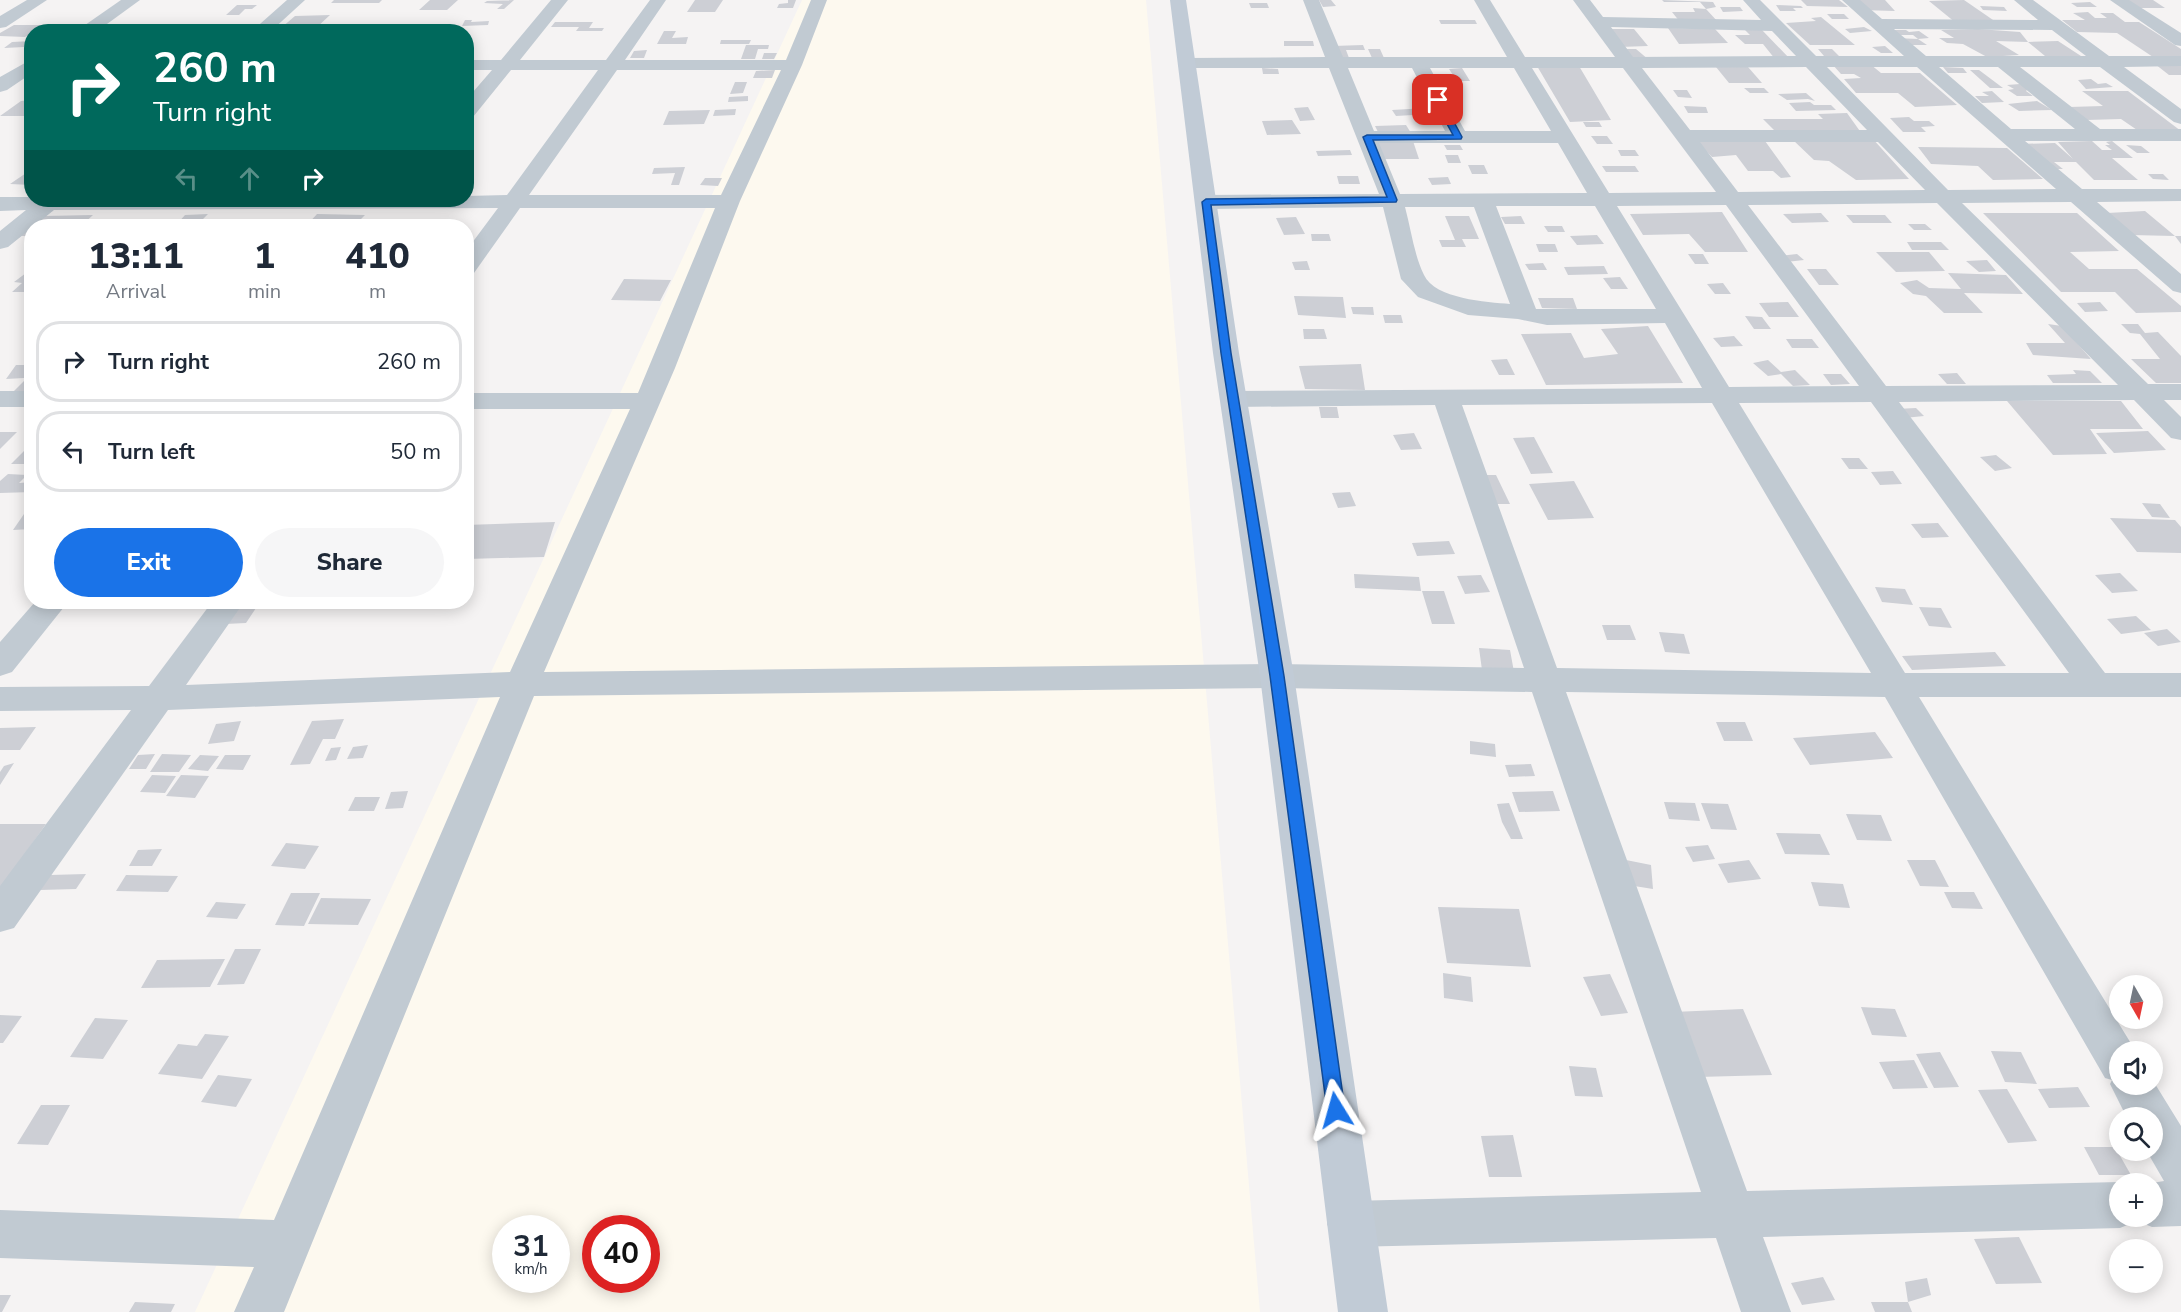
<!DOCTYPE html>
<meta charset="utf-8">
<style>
:root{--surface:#fff;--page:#f6f6f7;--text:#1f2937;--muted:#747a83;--line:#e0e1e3;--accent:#1a73e8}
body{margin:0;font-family:"Nunito Sans",sans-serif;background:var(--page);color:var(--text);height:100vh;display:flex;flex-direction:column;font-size:22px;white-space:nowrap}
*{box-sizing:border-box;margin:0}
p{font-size:20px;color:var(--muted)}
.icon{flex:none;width:33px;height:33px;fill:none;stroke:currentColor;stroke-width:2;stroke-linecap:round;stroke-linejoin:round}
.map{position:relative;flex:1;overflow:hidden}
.panel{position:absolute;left:24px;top:219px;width:450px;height:390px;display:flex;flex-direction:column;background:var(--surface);border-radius:24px;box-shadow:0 3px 15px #0003}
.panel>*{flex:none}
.top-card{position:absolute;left:24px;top:24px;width:450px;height:183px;border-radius:24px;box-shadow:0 3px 15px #0003;background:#00695c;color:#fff;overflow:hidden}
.needle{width:39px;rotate:171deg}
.buttons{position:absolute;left:2109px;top:975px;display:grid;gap:12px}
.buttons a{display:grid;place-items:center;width:54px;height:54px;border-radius:50%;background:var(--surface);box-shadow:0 3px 15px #0003;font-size:30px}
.speed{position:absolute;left:492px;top:1215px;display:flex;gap:12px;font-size:30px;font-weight:700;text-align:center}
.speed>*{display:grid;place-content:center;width:78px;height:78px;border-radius:50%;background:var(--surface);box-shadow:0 3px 15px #0003;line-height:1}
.speed small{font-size:15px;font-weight:400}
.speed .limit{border:9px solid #d22;background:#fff;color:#111}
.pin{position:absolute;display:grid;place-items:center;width:51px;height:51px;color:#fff;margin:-26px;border-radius:12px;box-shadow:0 3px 9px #0006}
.me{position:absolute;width:66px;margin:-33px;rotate:352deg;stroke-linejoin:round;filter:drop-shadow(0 0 4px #0008)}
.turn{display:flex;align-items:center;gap:21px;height:126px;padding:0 30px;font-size:27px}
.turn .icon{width:78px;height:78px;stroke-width:2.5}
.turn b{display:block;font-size:42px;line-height:51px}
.lanes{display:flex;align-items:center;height:57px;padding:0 30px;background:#0003;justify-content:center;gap:30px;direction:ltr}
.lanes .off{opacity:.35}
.eta{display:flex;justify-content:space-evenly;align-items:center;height:102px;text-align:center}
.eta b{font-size:36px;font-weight:800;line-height:42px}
.button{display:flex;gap:12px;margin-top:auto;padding:12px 30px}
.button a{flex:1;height:69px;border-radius:36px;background:var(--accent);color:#fff;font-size:24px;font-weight:800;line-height:69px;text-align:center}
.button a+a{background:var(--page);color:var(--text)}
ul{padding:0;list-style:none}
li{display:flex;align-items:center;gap:18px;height:81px;margin:0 12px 9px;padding:0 18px;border:3px solid var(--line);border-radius:24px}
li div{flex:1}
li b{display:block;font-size:22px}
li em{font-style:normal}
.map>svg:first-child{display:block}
.commercial{fill:#fdf9ef;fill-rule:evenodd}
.building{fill:#cdcfd5}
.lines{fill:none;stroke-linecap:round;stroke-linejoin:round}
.street{fill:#c1cad2;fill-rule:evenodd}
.secondary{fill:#c1cbd6;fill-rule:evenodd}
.route{fill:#1a73e8;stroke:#114b97;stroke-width:1.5}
</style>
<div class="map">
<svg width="2181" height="1312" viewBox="0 0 2181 1312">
<rect width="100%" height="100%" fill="#f5f3f3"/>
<path class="commercial" d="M802,0H1146L1260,1312H195ZM506,1228H556V1280H506ZM596,1228H646V1280H596Z"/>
<path class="building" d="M334,0H382L379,3H331Z
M430,0H458L447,10H419Z
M514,0L504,9H497L503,4L484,3L487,1Z
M695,0H723L715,12H687Z
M788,0H796L793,8H777L779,4L788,3Z
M1319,0H1331L1336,6L1323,7Z
M1662,0L1713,2L1716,7L1706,9L1700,2H1664Z
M1801,0H1839L1848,7L1807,6Z
M1853,0H1885L1895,11L1861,10Z
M1964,0L1996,22L1956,23L1929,1Z
M2123,0H2153L2165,8H2135Z
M2090,2L2097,7H2077L2071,3Z
M1249,3H1267L1269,8H1251Z
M237,5H257L252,9H245L239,15H226Z
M1776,5L1801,6L1803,8H1793L1796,11H1780Z
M1980,6L2004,7L2007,11L1983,10Z
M1720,7H1740L1743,11L1723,12Z
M1693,8L1706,9L1718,22H1680L1672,12H1695Z
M2088,12L2095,18H2107L2100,13H2113L2125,22H2139L2181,49V56L2153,57L2117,33L2077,32L2062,20H2085L2073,13Z
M1827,14H1844L1849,19H1832Z
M330,15L316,28H281L295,16Z
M1821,17L1855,45H1810L1786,23L1816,21L1811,18Z
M465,20H472L471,22L489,21L488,25L462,26Z
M1439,20H1475L1477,24H1441Z
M555,22H593L589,28H604L602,31H576L579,27H551Z
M14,25H44L25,37L0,36V33Z
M1864,27L1872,31L1850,33L1845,29Z
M1668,28L1715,29L1728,43L1679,44Z
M1606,29H1634L1648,46L1619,47Z
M1978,29L2020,32L2028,42L1996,41L2019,55L1987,57L1963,44L1947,43L1939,38H1954L1941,30Z
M1745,30H1762L1790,59H1775L1763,44H1745L1735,35H1750Z
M1889,30H1906L1909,32L1919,31L1929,38L1918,39L1913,35H1896Z
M664,31H676L672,38L688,37L686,44H657Z
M1896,38L1918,39L1927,45H1904Z
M721,40H751L749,44H720Z
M32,41L24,47L4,48L12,42Z
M1284,41H1313L1314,46H1284Z
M2058,41L2081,56H2045L2028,42Z
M746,45H769L768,49H758L755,59H741Z
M1363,45L1365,50H1346L1349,58H1339L1333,46Z
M1885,46L1893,53H1881L1872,47Z
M1368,49H1380L1384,58H1372Z
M1622,49H1636L1649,60H1636Z
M1818,49H1832L1839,56H1824Z
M647,50L644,58H630L634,51Z
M764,53H777L774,59H762Z
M1832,64H1870L1881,73H1920L1957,105L1915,107L1898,93H1856L1844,79L1861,78L1854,74H1841Z
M2155,64L2181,65V75H2169Z
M1537,66H1579L1611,120L1570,122Z
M1716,67H1748L1762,83H1729Z
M1943,67L1963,68L1967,73H1948Z
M1262,68L1278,69L1279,74H1263Z
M1462,68L1470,81H1457L1449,69Z
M775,70L772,78H753L756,71Z
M1970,70H1979L2003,88H1990Z
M1449,74L1453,80H1433L1429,75Z
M2091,79L2098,84L2106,83L2113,87L2086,89L2078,80Z
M735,82H747L743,93L730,94Z
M2020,84L2028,89L2026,91L2033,96H2017L2008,90L2014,89L2007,85Z
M1744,88H1764L1769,93H1750Z
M1673,90H1687L1692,98L1678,97Z
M1992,91L2004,102L1982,103L1975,96H1989L1982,92Z
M2082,91H2128L2181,131L2140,132L2121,119L2087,120L2069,107L2103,106Z
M1806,93L1815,101L1808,99L1787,100L1778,94Z
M748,96V101L728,102L729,97Z
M32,100V116H0L21,101Z
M2037,101L2052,110L2019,111L2008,104Z
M1810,102L1814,105H1831L1836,110L1796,111L1789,103Z
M1684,106L1706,107L1708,113H1688Z
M1308,107L1315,120L1300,121L1294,108Z
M1426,108L1430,114L1396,116L1392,110Z
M736,109L735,115L713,116L715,110Z
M710,110L704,124L663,125L669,111Z
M1847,113L1862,134H1778L1763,119H1823L1818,114Z
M1909,117L1914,121H1929L1935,126L1921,127L1926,132H1903L1890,118Z
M1292,120L1301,134L1267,135L1262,121Z
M1583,122H1599L1602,127H1586Z
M1406,125L1411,133L1379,134L1375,126Z
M1591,136H1607L1613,144H1597Z
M1872,138L1909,179L1856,180L1829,161L1814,160L1793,140Z
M1378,141H1413L1419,159H1383Z
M1765,141L1791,177L1781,178L1773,171H1748L1736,155L1712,157L1698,142Z
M2092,141L2102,150H2112L2105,145H2110L2106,142L2112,141L2133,158H2112L2138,180H2094L2076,162H2054L2063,169H2048L2019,144L2055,143L2073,159L2058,142Z
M1444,145H1460L1463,150H1447Z
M2126,145L2141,146L2150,153H2137Z
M1918,147L2007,148L2043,179L1993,180L1978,166L1931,164Z
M1350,150L1352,155L1318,156L1316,151Z
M1618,150H1635L1639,156H1621Z
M1445,155H1458L1461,163H1448Z
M1468,165H1484L1488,174H1472Z
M1602,166H1635L1639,172H1606Z
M685,167L679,185H671L675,173L652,174L654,168Z
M32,169V185L10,184Z
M2148,174H2163L2169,180L2153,179Z
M1337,176H1358L1360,184H1339Z
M1448,177L1451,184L1432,185L1428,178Z
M705,178H722L718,186L700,185Z
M2145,211L2175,236H2181V244L2175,236L2131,235L2107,213Z
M1722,212L1748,252H1705L1689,234L1643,235L1630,214Z
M1821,213L1829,222L1792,223L1783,214Z
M1983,213H2077L2119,251L2070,252L2089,269H2137L2181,306V312L2136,313L2115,292H2061Z
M208,214L199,223L177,224L185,215Z
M317,214L365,215L354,226H306Z
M93,215L81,226H32V236H18L42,216Z
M1846,215H1885L1892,223H1853Z
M1445,216H1469L1479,239H1462L1466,247H1442L1439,240H1455Z
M1521,216L1525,224H1505L1501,217Z
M1296,217L1305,234L1284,235L1276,218Z
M1908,224H1925L1932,230H1914Z
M1544,226H1562L1565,232H1548Z
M1311,234H1329L1331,241H1312Z
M1597,235L1604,244L1577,245L1570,236Z
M1907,242H1941L1949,250H1912Z
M1536,244H1555L1558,252H1539Z
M1876,252H1929L1945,271L1896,272Z
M1688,254H1703L1709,264H1695Z
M1797,254L1804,260L1786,262L1779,256Z
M1987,260L1996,271L1979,272L1966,261Z
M1307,261L1310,270H1295L1292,262Z
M1543,263L1547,270H1529L1525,264Z
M1604,266L1608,274L1568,275L1564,267Z
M1807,269H1826L1839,285H1819Z
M26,273H32V292H12L22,283L14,282Z
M1948,273L2006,275L2023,294L1964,293L1983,313H1944L1926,296L1913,294L1900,283L1917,280L1929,288L1961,289Z
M1620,277L1628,289H1611L1603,278Z
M624,279L671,280L660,301L611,300Z
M1723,283L1731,294H1715L1707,284Z
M1294,296L1343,297L1346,318L1298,315Z
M1538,298H1573L1577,309L1542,308Z
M1788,302L1799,317H1769L1759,303Z
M2100,302L2108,311L2085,312L2077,303Z
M1351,307H1373L1374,315L1353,314Z
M1383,315H1401L1403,323H1385Z
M1745,316L1762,317L1771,329H1754Z
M2048,324L2062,326L2091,359L2033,355L2026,343H2065Z
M2121,324H2138L2145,333L2158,332L2181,356V383H2156L2131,359H2160L2140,334L2130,333Z
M1648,326L1683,383L1546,385L1521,334L1571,333L1584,358L1618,354L1601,329Z
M1303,329H1324L1327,339H1304Z
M1734,336L1743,346L1721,347L1713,338Z
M1786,339H1812L1819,348H1792Z
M1507,359L1515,375H1499L1491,360Z
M1768,360L1781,372L1795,370L1810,385L1793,386L1781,374L1768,376L1753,363Z
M1361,364L1365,390L1305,389L1299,366Z
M16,365H32V368L24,378L6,379Z
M2073,370L2090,371L2102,383H2053L2047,375L2076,374Z
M32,373V393L11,394Z
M1957,373L1966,384H1947L1938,374Z
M1823,374H1841L1850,384L1831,385Z
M2007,401H2121L2143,429H2090L2107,454L2053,455Z
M1319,407H1337L1339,418H1321Z
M1916,408L1924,416L1904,418L1896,409Z
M2148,431L2166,450L2114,453L2096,433Z
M0,432H17L0,449Z
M1414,433L1422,449L1401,450L1393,435Z
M1534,437L1553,473L1531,474L1513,438Z
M24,451L32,452V464H11Z
M1996,455L2012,468L1995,471L1980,457Z
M1841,458H1859L1868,469H1849Z
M1893,471L1902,484L1880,485L1871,472Z
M8,474L27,475L19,483L32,482V492L0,493V481Z
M1479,475H1496L1510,504H1491Z
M1574,481L1594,518L1548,520L1529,484Z
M1350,492L1356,506L1338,508L1332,493Z
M2142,503L2160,504L2170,518L2152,517Z
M24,514H32V529L13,530Z
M2110,518L2175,520L2181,527V553L2137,552Z
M555,522L544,557L466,559V525Z
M1938,523L1949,537L1922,538L1911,524Z
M1449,541L1455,554L1417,556L1412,543Z
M2120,573L2138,591L2112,593L2095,575Z
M1354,574L1419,577L1421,591L1355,588Z
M1481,575L1490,592L1465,594L1457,576Z
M1875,587L1905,589L1913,605L1882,602Z
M1422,591H1444L1455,624H1432Z
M241,602H260L246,623L225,624Z
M1919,607L1941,608L1952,628L1929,626Z
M2136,616L2151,630L2121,634L2107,619Z
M1602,625H1630L1636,640H1607Z
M2167,629L2181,642L2158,646L2144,633Z
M1659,632L1684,634L1690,654L1665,652Z
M1479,648L1510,650L1514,672L1482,670Z
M1995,652L2006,666L1912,670L1902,656Z
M344,719L335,739H323L310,764L290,765L312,721Z
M241,721L234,741L208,744L216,724Z
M1716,722H1745L1753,741H1724Z
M36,727L20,750H0V728Z
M1875,732L1893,758L1810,765L1793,738Z
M1470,741L1495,744L1496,757L1470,754Z
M368,745L363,758L347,759L353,747Z
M341,747L336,760L325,761L331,748Z
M155,754L146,769H129L138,755Z
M162,754L191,755L179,772H150Z
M200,755L219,756L208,771L188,769Z
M225,755H251L243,770L216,769Z
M14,763L0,785V772L4,766Z
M1531,764L1535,776L1509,777L1505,765Z
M152,775L176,776L165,793L140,792Z
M181,775L209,776L195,798L166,796Z
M408,791L403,808L385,809L391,792Z
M1553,791L1560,811L1519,812L1512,792Z
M355,797H380L374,811H348Z
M1664,802L1695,803L1700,821L1669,819Z
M1509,803L1523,839H1511L1502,822L1497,804Z
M1701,803L1728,804L1737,830L1711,829Z
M1846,814L1881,815L1892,841L1857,840Z
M0,824H46L0,889Z
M1776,833L1820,834L1830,855L1785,854Z
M286,843L319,846L305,869L271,866Z
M1708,845L1715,859L1693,862L1685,847Z
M162,849L152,866H129L138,850Z
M1626,860L1651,865L1653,889L1628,885Z
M1749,860L1761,879L1728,883L1718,864Z
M1907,860H1935L1949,887L1920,886Z
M86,874L76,889L40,890L50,875Z
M126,875L178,876L168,892L116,891Z
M1811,882L1843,884L1850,908L1819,906Z
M1944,892H1974L1983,909L1952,908Z
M291,893H320L304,926L275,925Z
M321,898L371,899L358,925L308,924Z
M216,902L246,904L237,919L206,917Z
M1438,907L1519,909L1531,967L1447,963Z
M235,949H261L244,984L217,985Z
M225,959L210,987L141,988L157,960Z
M1443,973L1471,977L1473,1002L1444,998Z
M1610,974L1628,1013L1601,1016L1583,977Z
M1861,1007L1895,1009L1907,1037L1872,1035Z
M1743,1009L1772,1075L1698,1077L1673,1012Z
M0,1015L22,1016L3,1043H0Z
M95,1018L128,1020L103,1059L70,1057Z
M205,1034L229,1036L202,1079L158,1074L178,1044L197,1046Z
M1991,1051L2021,1052L2037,1084L2005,1082Z
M1940,1052L1959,1087L1934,1088L1916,1054Z
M1914,1060L1928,1088L1893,1089L1879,1062Z
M1569,1066L1596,1068L1603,1097L1575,1096Z
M218,1075L252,1079L236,1107L201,1102Z
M2078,1087L2090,1107L2049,1108L2038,1089Z
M2007,1089L2037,1141L2008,1143L1978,1090Z
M41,1105H70L48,1145L17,1144Z
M1513,1135L1522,1177H1489L1481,1136Z
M2084,1147H2115L2131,1175H2099Z
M2019,1237L2042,1283L1996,1284L1974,1239Z
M1823,1277L1835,1300L1802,1305L1791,1283Z
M1927,1278L1931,1295L1908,1302L1905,1282Z
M0,1295H11L2,1312H0Z
M135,1302L175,1304L171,1312H129Z
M1871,1302H1908L1912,1312H1875Z"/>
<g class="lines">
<path class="street" d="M27,0H47L6,27L0,28V16Z
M121,0H140L96,32H75Z
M287,0H305L270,32H251Z
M551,0H568L520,60H606L650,0H666L625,60H786L811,0H827L802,65L740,201L675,368L544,672L1277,664L1524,668L1435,405L1233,407L1224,405L1220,399L1224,393L1233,391L1702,388L1665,323L1547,325L1518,319L1468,315L1418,297L1401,279L1383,207L1206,209L1198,207L1195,202L1198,197L1206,195L1379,194L1329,68H1187L1181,67L1178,63L1181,59L1187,58L1325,57L1303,0H1319L1343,57H1507L1474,0H1490L1525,57H1615L1573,0H1590L1603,17L1761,20L1743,0H1760L1816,56H1904L1842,0H1860L1882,19L2038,20L2014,0H2033L2109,56H2181V66L2124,67L2181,109V124L2174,122L2100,67H2020L2100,129H2181V141H2025L2082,189H2181V201L2097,202L2181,274V293L2173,291L2071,202L1962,203L2148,384H2181V400H2164L2181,417V440L2171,438L2134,400L1899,402L2105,673H2181V697H1919L2135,1050L2120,1052V1084H2152V1079L2181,1126V1226L2152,1227L2137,1221L2120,1228L1763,1237L1791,1312H1741L1716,1238L1351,1247L1334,1241L1327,1224L1334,1207L1351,1201L1701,1192L1532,692L1277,688L534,696L284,1312H234L254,1267L0,1258V1210L274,1220L500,697L168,710L14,928L0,932V886L131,710L0,711V687L149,686L212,602H244L186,685L510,672L630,409H466V393H638L715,208H520L474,273L466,275V251L498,208L54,210L8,247L0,249V231L26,210L0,211V197H32V200H466V196L507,195L598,70H511L473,117L466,119V100L492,70H466V60H501ZM1611,27L1772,31L1796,56L1633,57ZM1894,29L2052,30L2086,56H1926ZM1806,67L1867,130H1690L1642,68ZM1827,67H1917L2056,189L1948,190ZM1939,67H1998L2075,129H2011ZM1348,68H1412L1445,131H1374ZM1430,68H1514L1551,131H1465ZM1532,68H1623L1716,192L1609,193ZM617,70H781L721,195H529ZM1700,142H1878L1925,190L1738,192ZM1379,143H1558L1587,193L1400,194ZM1937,203L2118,385L1886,386L1748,205ZM1726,205L1859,386L1729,387L1617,206ZM1496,206H1595L1656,309H1536ZM1405,207H1474L1510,304C1487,302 1435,299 1424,275C1414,255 1411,229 1405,207ZM1871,402L2069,673H1905L1739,403ZM1712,403L1871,673L1557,668L1462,405ZM1566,692L1885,697L2105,1078L2112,1080L2110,1084L2127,1118H2152V1150H2146L2164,1181L2146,1184H2152V1216H2120V1184H2123L2120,1182L1747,1191Z
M2110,0H2129L2181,33V46L2175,45Z
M32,59V73L7,90L0,92V77Z
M0,391H32V407H0Z
M35,602H68L12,672L0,676V642Z"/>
<path class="secondary" d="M1170,0H1186L1239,353L1294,676L1388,1312H1338L1260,676L1213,353Z"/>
</g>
<path class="route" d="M1438,97L1442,100L1462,137L1461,139L1373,140L1397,200L1396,202L1211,205L1231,353L1284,676L1345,1110L1342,1116L1336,1118L1329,1116L1327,1110L1270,676L1221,353L1202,202L1206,199L1387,197L1363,137L1367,135H1453L1434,100Z"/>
</svg>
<div class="buttons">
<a><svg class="needle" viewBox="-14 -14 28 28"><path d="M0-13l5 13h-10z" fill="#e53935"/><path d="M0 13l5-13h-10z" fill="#747a83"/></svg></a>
<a><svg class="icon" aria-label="sound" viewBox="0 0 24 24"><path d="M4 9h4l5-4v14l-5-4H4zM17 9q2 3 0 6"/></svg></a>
<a><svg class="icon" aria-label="search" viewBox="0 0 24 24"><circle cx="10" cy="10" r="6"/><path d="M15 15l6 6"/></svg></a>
<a>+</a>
<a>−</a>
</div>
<div class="speed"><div>31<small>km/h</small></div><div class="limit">40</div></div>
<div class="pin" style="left:1438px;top:100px;background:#d93025"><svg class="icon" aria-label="arrive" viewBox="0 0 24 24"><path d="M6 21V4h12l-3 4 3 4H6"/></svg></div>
<svg class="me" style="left:1336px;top:1110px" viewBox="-20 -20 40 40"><path d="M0-17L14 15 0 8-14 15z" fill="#1a73e8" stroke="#fff" stroke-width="4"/></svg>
<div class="top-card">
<div class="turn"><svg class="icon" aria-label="right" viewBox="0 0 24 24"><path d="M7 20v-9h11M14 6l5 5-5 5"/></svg><div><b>260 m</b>Turn right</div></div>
<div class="lanes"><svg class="icon off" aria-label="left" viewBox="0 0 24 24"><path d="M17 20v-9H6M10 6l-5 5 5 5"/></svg><svg class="icon off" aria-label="ahead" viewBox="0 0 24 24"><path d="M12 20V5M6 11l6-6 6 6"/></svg><svg class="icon" aria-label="right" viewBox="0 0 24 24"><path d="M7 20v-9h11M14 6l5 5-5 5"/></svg></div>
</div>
<section class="panel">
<div class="eta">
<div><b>13:11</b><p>Arrival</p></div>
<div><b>1</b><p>min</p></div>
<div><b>410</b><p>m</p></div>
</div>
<ul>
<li><svg class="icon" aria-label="right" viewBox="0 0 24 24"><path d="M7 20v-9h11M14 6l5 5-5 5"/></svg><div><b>Turn right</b></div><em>260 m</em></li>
<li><svg class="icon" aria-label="left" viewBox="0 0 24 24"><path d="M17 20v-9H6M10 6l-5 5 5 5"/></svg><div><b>Turn left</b></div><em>50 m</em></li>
</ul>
<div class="button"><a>Exit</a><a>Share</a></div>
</section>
</div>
